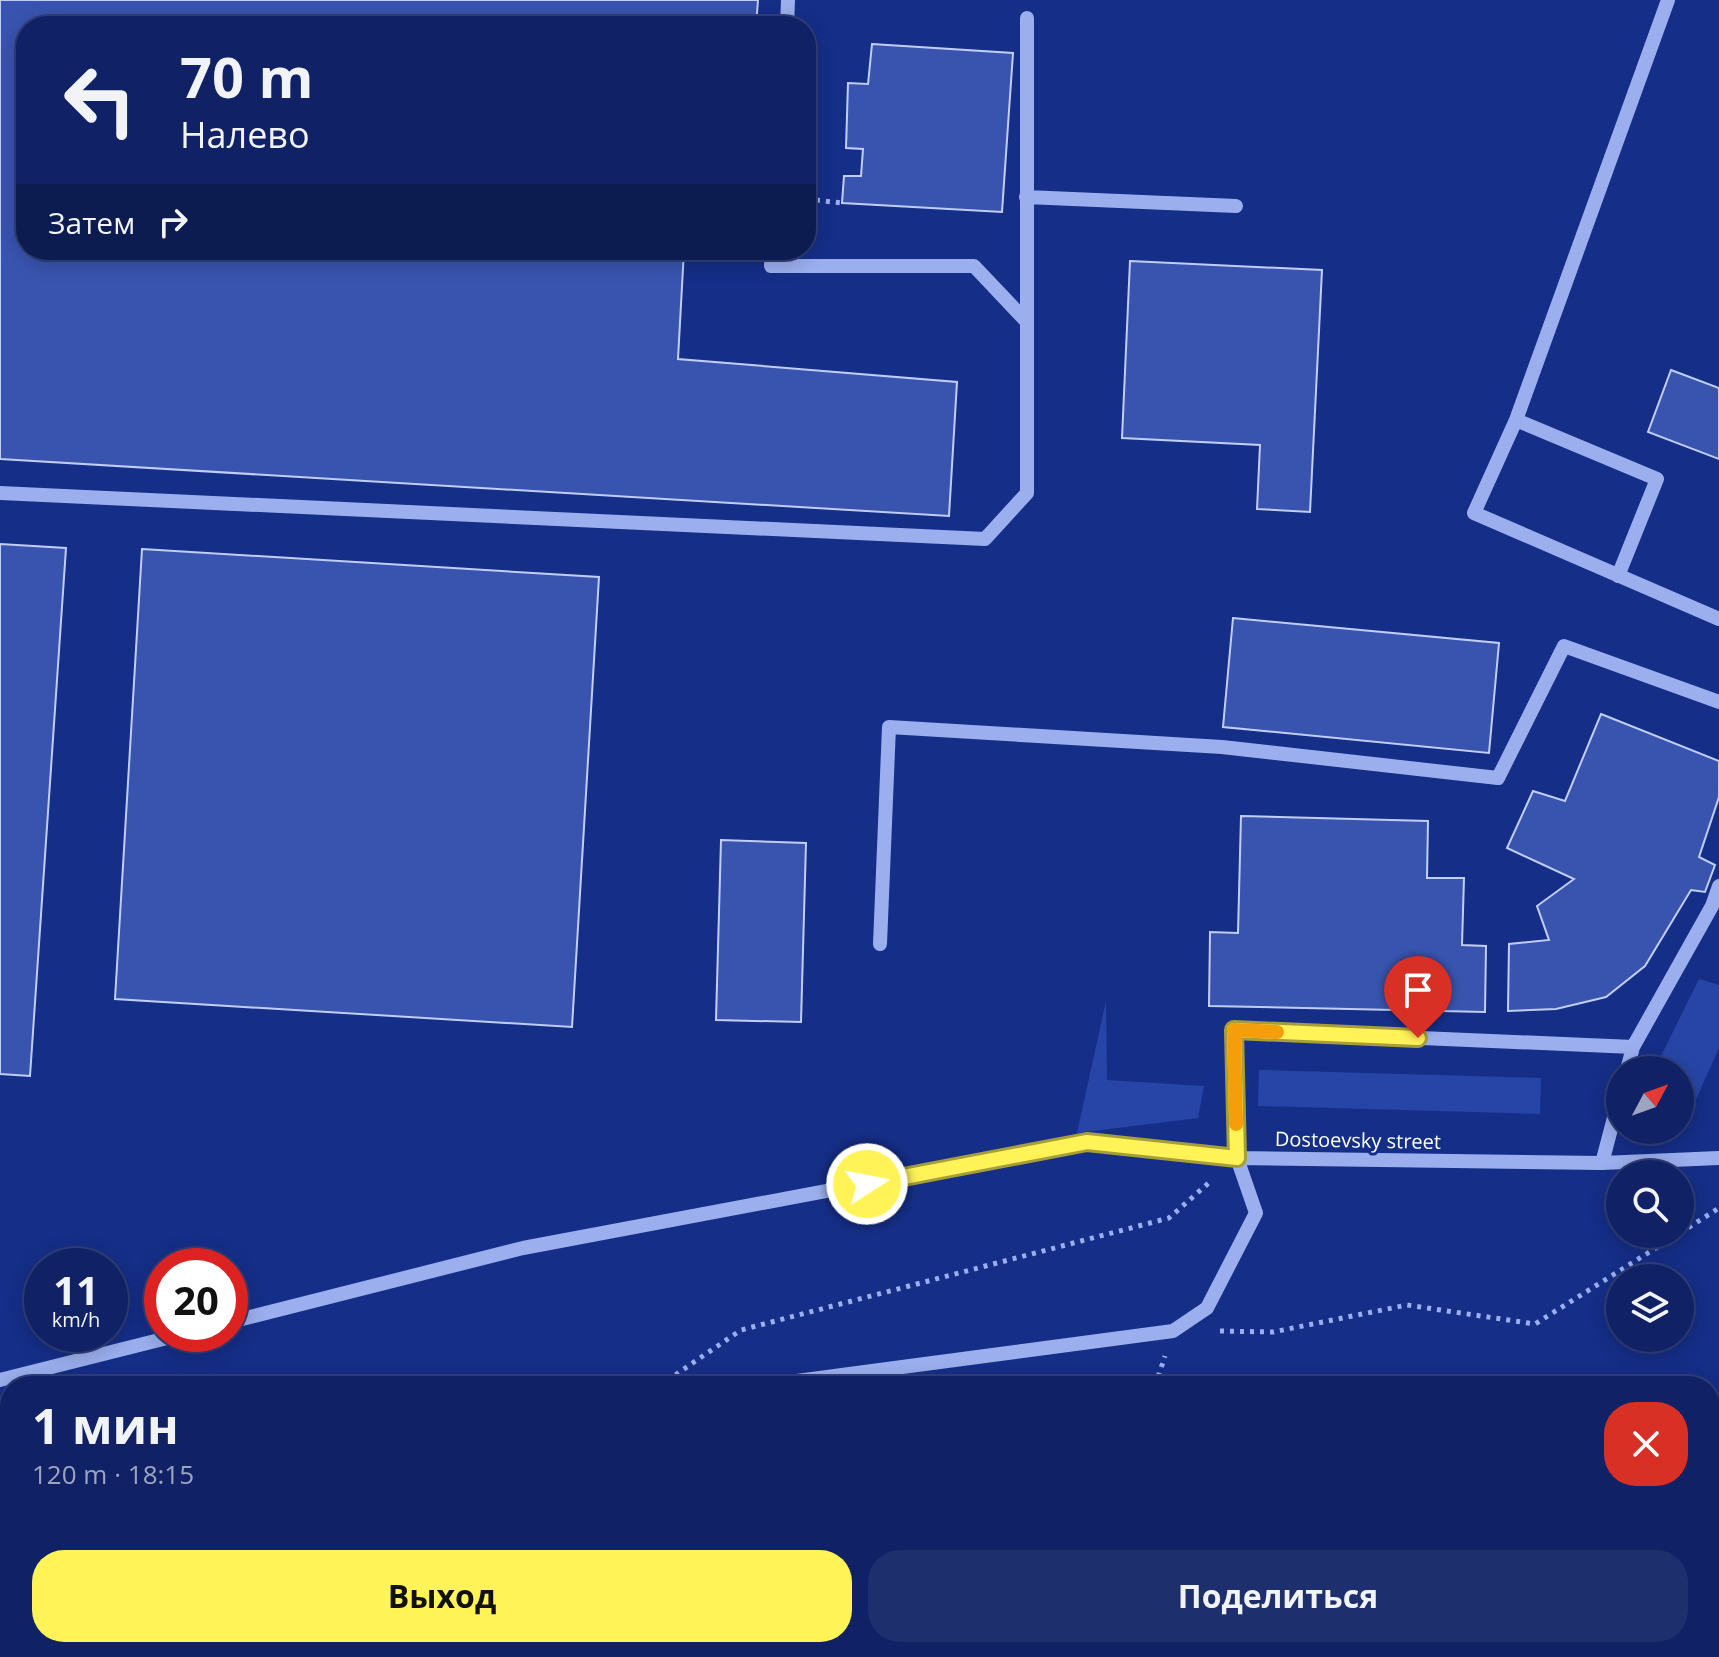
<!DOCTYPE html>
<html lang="ru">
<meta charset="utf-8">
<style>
:root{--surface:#102265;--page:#1e2f6e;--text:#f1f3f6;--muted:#9ca4bf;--line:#303f79;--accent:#fff358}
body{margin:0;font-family:"Open Sans",sans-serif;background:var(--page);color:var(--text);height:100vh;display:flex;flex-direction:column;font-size:30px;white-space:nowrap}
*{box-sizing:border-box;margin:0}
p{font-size:26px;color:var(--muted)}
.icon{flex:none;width:44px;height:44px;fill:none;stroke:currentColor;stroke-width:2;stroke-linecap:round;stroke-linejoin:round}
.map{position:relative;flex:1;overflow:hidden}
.drawer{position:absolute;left:0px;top:1376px;width:1720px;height:282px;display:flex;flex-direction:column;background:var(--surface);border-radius:32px 32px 0 0;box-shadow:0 4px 20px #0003,0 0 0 2px var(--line)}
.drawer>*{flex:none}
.guide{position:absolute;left:16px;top:16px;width:800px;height:244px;border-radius:32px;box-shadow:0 4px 20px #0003,0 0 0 2px var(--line);background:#102265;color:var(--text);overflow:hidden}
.needle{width:52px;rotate:49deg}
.controls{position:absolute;left:1606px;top:1056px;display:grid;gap:16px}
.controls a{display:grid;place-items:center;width:88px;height:88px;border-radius:50%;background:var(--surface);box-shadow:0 4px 20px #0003,0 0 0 2px var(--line);font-size:40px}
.speed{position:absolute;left:24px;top:1248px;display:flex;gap:16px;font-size:40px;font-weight:700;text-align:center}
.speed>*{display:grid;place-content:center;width:104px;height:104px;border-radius:50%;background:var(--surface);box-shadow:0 4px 20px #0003,0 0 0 2px var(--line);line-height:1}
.speed small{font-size:20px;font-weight:400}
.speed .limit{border:12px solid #d22;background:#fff;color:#111}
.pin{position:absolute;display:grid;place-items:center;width:68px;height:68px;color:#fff;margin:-82px -34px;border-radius:50% 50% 50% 0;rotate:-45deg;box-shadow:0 0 8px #0007}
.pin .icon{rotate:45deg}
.me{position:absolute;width:88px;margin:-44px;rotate:79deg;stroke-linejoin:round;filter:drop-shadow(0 0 6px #0008)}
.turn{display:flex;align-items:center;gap:28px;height:168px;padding:0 32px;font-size:36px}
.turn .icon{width:104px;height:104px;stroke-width:2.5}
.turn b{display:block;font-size:56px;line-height:68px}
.then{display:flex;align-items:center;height:76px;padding:0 32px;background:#0003;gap:16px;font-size:30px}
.round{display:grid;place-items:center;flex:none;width:84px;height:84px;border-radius:32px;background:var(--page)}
.headline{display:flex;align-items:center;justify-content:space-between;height:136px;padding:0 32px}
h1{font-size:48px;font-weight:700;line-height:60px}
.action{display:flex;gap:16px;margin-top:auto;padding:16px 32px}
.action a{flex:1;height:92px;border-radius:32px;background:var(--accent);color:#111;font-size:32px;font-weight:700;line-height:92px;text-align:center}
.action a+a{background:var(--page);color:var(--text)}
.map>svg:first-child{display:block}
.green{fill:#2745a6}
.building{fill:#3954af;stroke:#c1cefa;stroke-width:2}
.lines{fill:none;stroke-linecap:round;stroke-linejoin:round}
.path{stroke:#9bafee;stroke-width:5;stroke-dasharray:4 6;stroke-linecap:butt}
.minor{stroke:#9bafee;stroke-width:14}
.route-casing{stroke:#a69e39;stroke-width:20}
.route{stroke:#fff358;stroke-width:14}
.slow{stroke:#f59e0b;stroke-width:14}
.labels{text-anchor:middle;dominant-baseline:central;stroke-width:6;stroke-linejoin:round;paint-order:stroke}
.street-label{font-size:20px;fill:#fff;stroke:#152e87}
</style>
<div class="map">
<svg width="1719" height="1657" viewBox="0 0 1719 1657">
<rect width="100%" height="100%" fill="#152e87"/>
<path class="green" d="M1699,979L1719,985V1048L1682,1131L1675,1130H1680V1070H1654Z
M1106,1001L1107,1080L1204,1086L1198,1118L1077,1133Z
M1259,1070L1541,1078L1540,1114L1258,1106Z"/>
<path class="building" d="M0,0H758L756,26H26V250H684L678,359L957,382L949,516L0,459Z
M872,44L1013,53L1002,212L842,203L844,176H861L863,149L846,148L848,83L868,84Z
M1130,261L1322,270L1310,512L1257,509L1260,445L1122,438Z
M1671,370L1719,388V459L1648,432Z
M0,544L66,548L30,1076L0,1074Z
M142,549L599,577L572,1027L115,999Z
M1233,618L1499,643L1489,753L1223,727Z
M1601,714L1719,761V797L1699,857L1715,865L1705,892L1691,890L1645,966L1606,997L1556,1009L1508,1011L1509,944L1549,940L1537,906L1574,879L1507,848L1533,791L1565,801Z
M1241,816L1428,821L1427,878H1464L1462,945L1486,946L1485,1012L1209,1006L1210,932L1238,933Z
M721,840L806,843L801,1022L716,1020Z
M490,1376L493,1386H456Z
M10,1490V1529L0,1532V1492Z
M1719,1546V1657H1674L1678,1648H1710V1568Z
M473,1648H508V1657H473Z
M1482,1648H1564L1560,1657H1478Z
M1354,1650L1357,1657H1338Z"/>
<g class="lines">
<path class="path" d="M806,199L842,203
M1680,1233L1719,1208
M1220,1331L1273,1332L1407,1305L1535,1324L1678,1234
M659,1386L741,1330L1169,1218L1212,1180
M1155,1386L1165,1356
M1025,1657L1030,1648"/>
<path class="minor" d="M787,26L788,0
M1026,197L1236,206
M772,250L771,266H974L1026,321
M1516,420L1474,513L1719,619
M0,493L985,539L1027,493V18
M1618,576L1657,479L1516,420L1668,0
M880,944L889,727L1222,747L1498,778L1564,646L1719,702
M1627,1070L1633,1047
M1602,1163L1620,1095
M230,1322L523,1248L1087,1142L1237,1158L1234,1030L1633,1047L1712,906L1719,886
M0,1380L183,1334
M759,1386L1173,1331L1207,1308L1256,1213L1237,1158L1602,1163L1719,1158
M594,1648L595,1657
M648,1648L650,1657
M65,1657L82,1648"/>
</g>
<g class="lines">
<defs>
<path id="route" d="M867,1184L1087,1142L1237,1158L1234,1030L1418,1038"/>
</defs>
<use href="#route" class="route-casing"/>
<use href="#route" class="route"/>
<path class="slow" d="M1236,1124L1234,1030L1277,1032"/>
</g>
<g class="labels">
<g class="street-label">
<text transform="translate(1358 1140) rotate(1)">Dostoevsky street</text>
</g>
</g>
</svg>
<div class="controls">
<a><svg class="needle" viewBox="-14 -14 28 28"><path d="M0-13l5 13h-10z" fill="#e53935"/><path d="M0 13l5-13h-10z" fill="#9ca4bf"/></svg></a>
<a><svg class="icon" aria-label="search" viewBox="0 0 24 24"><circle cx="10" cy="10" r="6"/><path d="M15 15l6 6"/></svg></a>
<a><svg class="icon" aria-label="layers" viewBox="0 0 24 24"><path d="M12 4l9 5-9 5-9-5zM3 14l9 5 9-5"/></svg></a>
</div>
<div class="speed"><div>11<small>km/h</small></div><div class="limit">20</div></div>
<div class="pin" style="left:1418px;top:1038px;background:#d93025"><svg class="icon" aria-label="arrive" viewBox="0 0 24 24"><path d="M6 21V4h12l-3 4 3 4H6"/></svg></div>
<svg class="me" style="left:867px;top:1184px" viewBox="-20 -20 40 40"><circle r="17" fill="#fff358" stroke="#fff" stroke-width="3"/><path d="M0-11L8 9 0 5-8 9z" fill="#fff"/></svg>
<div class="guide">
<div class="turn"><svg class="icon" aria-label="left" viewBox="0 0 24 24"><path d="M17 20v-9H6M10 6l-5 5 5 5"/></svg><div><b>70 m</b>Налево</div></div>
<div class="then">Затем<svg class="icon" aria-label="right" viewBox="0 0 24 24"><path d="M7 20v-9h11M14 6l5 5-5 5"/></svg></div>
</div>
<section class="drawer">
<div class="headline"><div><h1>1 мин</h1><p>120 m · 18:15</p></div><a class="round" style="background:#d93025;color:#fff"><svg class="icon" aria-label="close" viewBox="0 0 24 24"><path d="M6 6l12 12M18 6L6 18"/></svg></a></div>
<div class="action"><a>Выход</a><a>Поделиться</a></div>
</section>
</div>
